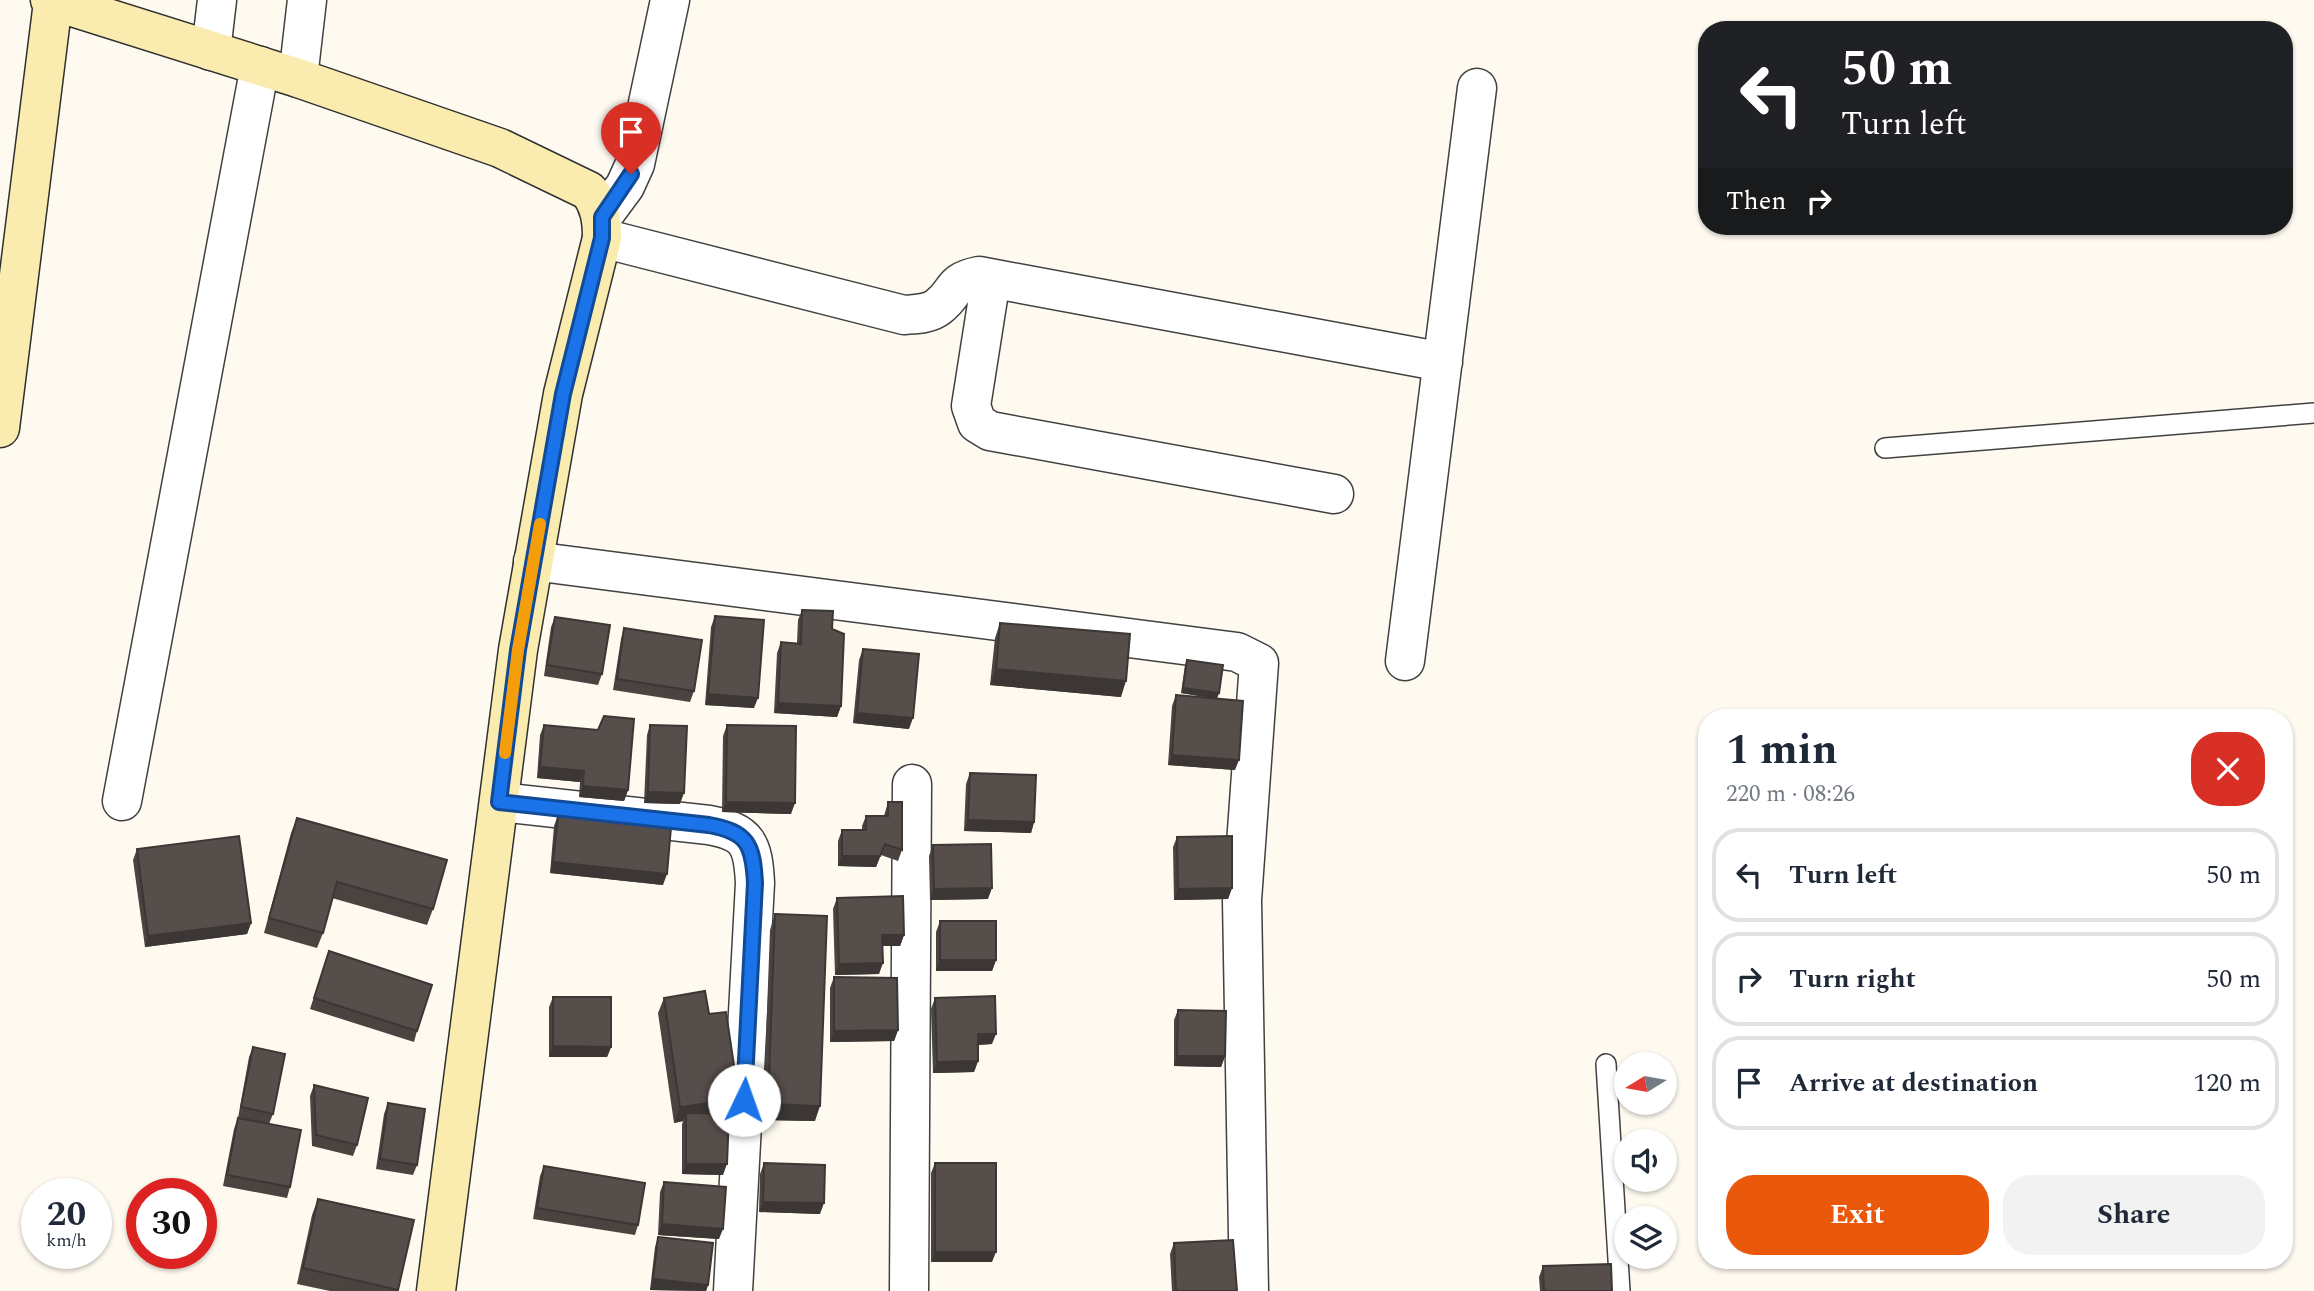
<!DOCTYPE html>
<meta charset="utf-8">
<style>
:root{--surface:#fff;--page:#f2f2f3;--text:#1f2937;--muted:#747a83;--line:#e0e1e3;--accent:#ea580c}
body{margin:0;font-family:Spectral,serif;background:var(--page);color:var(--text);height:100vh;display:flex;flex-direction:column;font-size:26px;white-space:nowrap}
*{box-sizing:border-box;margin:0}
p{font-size:23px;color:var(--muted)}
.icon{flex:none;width:38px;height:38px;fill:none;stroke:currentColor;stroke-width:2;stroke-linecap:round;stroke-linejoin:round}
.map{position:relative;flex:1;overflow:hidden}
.drawer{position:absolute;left:1698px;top:709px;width:595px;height:560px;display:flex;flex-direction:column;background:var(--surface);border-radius:28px;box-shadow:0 2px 5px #0004}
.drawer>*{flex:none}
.banner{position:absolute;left:1698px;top:21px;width:595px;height:214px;border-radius:28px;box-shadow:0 2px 5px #0004;background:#202124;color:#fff;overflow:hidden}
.needle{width:46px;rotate:259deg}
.tools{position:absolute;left:1614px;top:1052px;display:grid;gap:14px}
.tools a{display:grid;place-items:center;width:63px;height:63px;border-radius:50%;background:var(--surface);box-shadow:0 2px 5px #0004;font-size:35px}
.speed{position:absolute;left:21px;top:1178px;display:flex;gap:14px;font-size:35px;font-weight:700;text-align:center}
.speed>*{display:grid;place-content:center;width:91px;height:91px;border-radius:50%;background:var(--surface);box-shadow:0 2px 5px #0004;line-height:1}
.speed small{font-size:18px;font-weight:400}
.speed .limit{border:10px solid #d22;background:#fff;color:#111}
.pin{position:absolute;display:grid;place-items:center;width:60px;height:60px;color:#fff;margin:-72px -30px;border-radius:50% 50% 50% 0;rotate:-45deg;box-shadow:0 0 7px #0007}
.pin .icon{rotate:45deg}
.me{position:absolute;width:77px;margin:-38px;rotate:3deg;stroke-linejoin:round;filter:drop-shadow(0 0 5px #0008)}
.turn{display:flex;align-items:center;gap:24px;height:147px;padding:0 28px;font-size:32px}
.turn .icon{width:91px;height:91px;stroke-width:2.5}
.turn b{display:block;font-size:49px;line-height:60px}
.then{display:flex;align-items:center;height:66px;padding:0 28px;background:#0003;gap:14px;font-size:26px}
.round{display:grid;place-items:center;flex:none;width:74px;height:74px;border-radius:28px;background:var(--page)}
.overview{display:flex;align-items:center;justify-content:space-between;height:119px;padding:0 28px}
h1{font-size:42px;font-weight:700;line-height:52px}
.cta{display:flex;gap:14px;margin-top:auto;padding:14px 28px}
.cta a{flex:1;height:80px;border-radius:28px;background:var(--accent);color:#fff;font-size:28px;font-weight:700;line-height:80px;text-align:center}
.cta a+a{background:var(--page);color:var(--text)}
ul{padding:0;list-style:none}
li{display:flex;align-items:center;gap:21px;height:94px;margin:0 14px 10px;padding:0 14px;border:4px solid var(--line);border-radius:28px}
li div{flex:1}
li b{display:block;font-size:26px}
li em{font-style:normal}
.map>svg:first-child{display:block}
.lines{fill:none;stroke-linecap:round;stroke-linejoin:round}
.lane-casing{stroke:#414141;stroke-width:22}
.street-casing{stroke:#414141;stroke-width:41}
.secondary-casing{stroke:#303030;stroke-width:41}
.lane{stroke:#fff;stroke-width:19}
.street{stroke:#fff;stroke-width:38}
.secondary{stroke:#faebaf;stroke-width:38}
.wall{fill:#4a4340}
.shaded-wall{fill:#3c3734}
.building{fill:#564e4b;stroke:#3c3734;stroke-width:2}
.route-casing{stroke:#114b97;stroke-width:18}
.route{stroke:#1a73e8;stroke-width:12}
.slow{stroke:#f59e0b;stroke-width:12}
</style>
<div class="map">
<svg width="2314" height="1291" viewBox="0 0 2314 1291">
<rect width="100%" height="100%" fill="#fefaf0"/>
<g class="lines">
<defs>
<path id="lane" d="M1885,448L2314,413
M1606,1064L1620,1291"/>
<path id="street" d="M211,51L217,0
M298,78L307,0
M602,217L625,186L635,164L670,0
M602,238L904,315C916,314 929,314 938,307C958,292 949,282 979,276L1443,362
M991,279L971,406L977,423L990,431L1334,494
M533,561L1237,652L1259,663L1242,900L1249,1291
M1405,661L1477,88
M122,801L260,66
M499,802L709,825C748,832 753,844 755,883L733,1291
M909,1291L912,784"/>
<path id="secondary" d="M50,0L298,78L500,148L589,191C600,206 602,220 602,238L563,394L518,650L436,1291
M0,428L53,2"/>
</defs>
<use href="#lane" class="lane-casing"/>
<use href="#street" class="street-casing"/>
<use href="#secondary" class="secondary-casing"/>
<use href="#lane" class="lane"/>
<use href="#street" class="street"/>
<use href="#secondary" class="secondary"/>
</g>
<path class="wall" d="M802,610L832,629L841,706L837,717L774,713L777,653L781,642L797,643L798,620Z
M715,616L754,708L705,705L711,627Z
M555,617L602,674L598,685L544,676L551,627Z
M1000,623L1121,697L990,685L995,638Z
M624,628L694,691L690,702L613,690L621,639Z
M863,649L909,729L853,723L859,660Z
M1187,660L1217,699L1181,693L1185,665Z
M1176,695L1235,770L1168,765L1172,706Z
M544,725L628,790L624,801L579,797L580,782L537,778L540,735Z
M650,725L680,804L644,803L647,735Z
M727,725L791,814L722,812L723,736Z
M970,773L1034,822L1031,833L964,831L966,784Z
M888,802L902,850L898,861L881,855L876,867L838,866V841L842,830H862V826L866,816H884Z
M558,815L663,885L550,873L554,826Z
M297,818L433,909L427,925L332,898L323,933L317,948L264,933L291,833Z
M1177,837L1232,888L1228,899L1174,900L1173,847Z
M933,845L988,899L930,900L929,856Z
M137,849L251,923L247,934L145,947L133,860Z
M837,898L904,935L900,946H883L879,974L835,975L833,909Z
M775,914L815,1121L763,1120L770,930Z
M940,921L996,960L992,971H936V932Z
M329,951L417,1031L414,1042L310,1009Z
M834,977L898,1030L894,1041L830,1042V988Z
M553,997L611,1047L607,1057H549V1007Z
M664,998L709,1014L733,1114L729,1115L723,1175L682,1174V1124L683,1121L674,1123L658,1013Z
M935,998L992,1044L978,1045V1061L974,1072L933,1073L931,1009Z
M1178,1010L1225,1056L1221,1067L1174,1066V1020Z
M253,1047L273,1114L269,1124L290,1187L287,1198L223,1186L234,1129L238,1118L249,1057Z
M314,1085L357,1145L353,1156L312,1146L310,1096Z
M388,1103L417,1165L413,1175L376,1169L384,1114Z
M764,1163L820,1214L759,1212L760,1174Z
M935,1163L992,1262H931V1173Z
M544,1166L638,1225L635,1235L533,1219L540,1176Z
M664,1182L719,1239L658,1235L660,1192Z
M318,1199L414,1220L398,1291H330L297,1284L312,1215Z
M658,1237L708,1285L706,1291L650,1290L655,1247Z
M1174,1243L1237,1291H1172L1170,1254Z
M1543,1266L1612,1291H1540L1539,1277Z"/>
<path class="shaded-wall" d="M996,669L1126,681L1121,697L990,685Z
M1183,688L1219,693L1217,699L1181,693Z
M708,694L758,698L754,708L705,705Z
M778,703L841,706L837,717L774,713Z
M857,713L913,718L909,729L853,723Z
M1172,755L1239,760L1235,770L1168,765Z
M540,767L584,771L580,782L537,778Z
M583,786L628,790L624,801L579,797Z
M648,792L684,793L680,804L644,803Z
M726,802L795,803L791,814L722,812Z
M968,820L1034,822L1031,833L964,831Z
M842,856H880L876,867L838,866Z
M553,862L667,874L663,885L550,873Z
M992,888L988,899L930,900L934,889Z
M1232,888L1228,899L1174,900L1178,889Z
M251,923L247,934L145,947L148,936Z
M882,935H904L900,946H878Z
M940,960H996L992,971H936Z
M883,963L879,974L835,975L839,964Z
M898,1030L894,1041L830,1042L834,1031Z
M978,1034H996L992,1044L974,1045Z
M553,1046L611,1047L607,1057H549Z
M1177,1056H1225L1221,1067L1174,1066Z
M978,1061L974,1072L933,1073L937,1062Z
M739,1099L733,1114L686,1121V1113L683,1121L674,1123L680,1107Z
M768,1104L820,1106L815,1121L763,1120Z
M686,1164H727L723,1175L682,1174Z
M763,1202L824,1203L820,1214L759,1212Z
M662,1224L723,1229L719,1239L658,1235Z
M935,1252H996L992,1262H931Z
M653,1279L708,1285L706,1291L650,1290Z"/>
<path class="building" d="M802,610L833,611L832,629L844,634L841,706L778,703L781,642L801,644Z
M715,616L764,620L758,698L708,694Z
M555,617L610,625L602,674L547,665Z
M1000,623L1130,634L1126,681L996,669Z
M624,628L702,640L694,691L617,679Z
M863,649L919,654L913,718L857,713Z
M1187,660L1223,665L1219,693L1183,688Z
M1176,695L1243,701L1239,760L1172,755Z
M604,716L634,719L628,790L583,786L584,771L540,767L544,725L598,730Z
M650,725L687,726L684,793L648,792Z
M727,725L796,726L795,803L726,802Z
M970,773L1036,775L1034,822L968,820Z
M888,802H902V850L885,844L880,856H842V830H866V816H888Z
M558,815L671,827L667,874L553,862Z
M297,818L447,860L433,909L337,882L323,933L269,918Z
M239,836L251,923L148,936L137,849Z
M1232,836V888L1178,889L1177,837Z
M991,844L992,888L934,889L933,845Z
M903,896L904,935H882L883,963L839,964L837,898Z
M775,914L827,916L820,1106L768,1104Z
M940,921H996V960H940Z
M329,951L432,985L417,1031L314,998Z
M834,977L897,978L898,1030L834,1031Z
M705,991L709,1014L726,1012L739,1099L680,1107L664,998Z
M995,996L996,1034H978V1061L937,1062L935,998Z
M553,997H611V1047L553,1046Z
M1178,1010L1226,1011L1225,1056H1177Z
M253,1047L285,1054L273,1114L241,1107Z
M314,1085L368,1098L357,1145L316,1135Z
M388,1103L425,1109L417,1165L380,1159Z
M686,1113L729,1114L727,1164H686Z
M238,1118L301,1130L290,1187L227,1175Z
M764,1163L825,1165L824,1203L763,1202Z
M935,1163H996V1252H935Z
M544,1166L645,1183L638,1225L537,1208Z
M664,1182L726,1187L723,1229L662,1224Z
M318,1199L414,1220L398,1290L303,1268Z
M658,1237L713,1243L708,1285L653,1279Z
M1233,1240L1237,1291H1176L1174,1243Z
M1611,1264L1612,1291H1544L1543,1266Z"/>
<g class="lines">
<defs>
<path id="route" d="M631,174L602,217V238L563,394L518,650L499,802L709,825C748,832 753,845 755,883L744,1100"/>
</defs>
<use href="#route" class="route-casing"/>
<use href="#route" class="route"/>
<path class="slow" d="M505,753L518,650L540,524"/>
</g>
</svg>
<div class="tools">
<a><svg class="needle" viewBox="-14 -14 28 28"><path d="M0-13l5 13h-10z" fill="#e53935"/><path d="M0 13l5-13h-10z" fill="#747a83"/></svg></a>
<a><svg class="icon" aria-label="sound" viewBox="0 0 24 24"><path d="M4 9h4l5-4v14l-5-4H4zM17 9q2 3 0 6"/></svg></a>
<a><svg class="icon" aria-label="layers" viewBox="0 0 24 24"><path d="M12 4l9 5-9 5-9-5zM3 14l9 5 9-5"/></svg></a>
</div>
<div class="speed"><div>20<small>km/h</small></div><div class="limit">30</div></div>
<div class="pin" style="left:631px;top:174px;background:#d93025"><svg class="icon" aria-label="arrive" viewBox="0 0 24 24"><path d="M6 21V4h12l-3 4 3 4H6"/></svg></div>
<svg class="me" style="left:744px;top:1100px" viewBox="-20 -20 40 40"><circle r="19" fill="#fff"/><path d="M0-13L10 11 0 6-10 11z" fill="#1a73e8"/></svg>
<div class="banner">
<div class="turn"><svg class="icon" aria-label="left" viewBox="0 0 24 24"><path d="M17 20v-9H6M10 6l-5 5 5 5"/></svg><div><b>50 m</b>Turn left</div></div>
<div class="then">Then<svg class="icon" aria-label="right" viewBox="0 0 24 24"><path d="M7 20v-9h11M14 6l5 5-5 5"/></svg></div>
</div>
<section class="drawer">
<div class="overview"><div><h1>1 min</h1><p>220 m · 08:26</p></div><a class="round" style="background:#d93025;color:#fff"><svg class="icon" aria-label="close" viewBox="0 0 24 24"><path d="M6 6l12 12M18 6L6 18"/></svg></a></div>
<ul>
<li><svg class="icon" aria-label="left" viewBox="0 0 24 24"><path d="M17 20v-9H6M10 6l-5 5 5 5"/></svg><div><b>Turn left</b></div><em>50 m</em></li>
<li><svg class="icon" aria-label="right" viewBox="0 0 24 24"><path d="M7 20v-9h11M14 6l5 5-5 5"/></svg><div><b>Turn right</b></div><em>50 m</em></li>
<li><svg class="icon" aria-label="arrive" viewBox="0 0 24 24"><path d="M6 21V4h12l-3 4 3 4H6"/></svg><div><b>Arrive at destination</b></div><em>120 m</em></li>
</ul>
<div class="cta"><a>Exit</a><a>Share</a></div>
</section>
</div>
